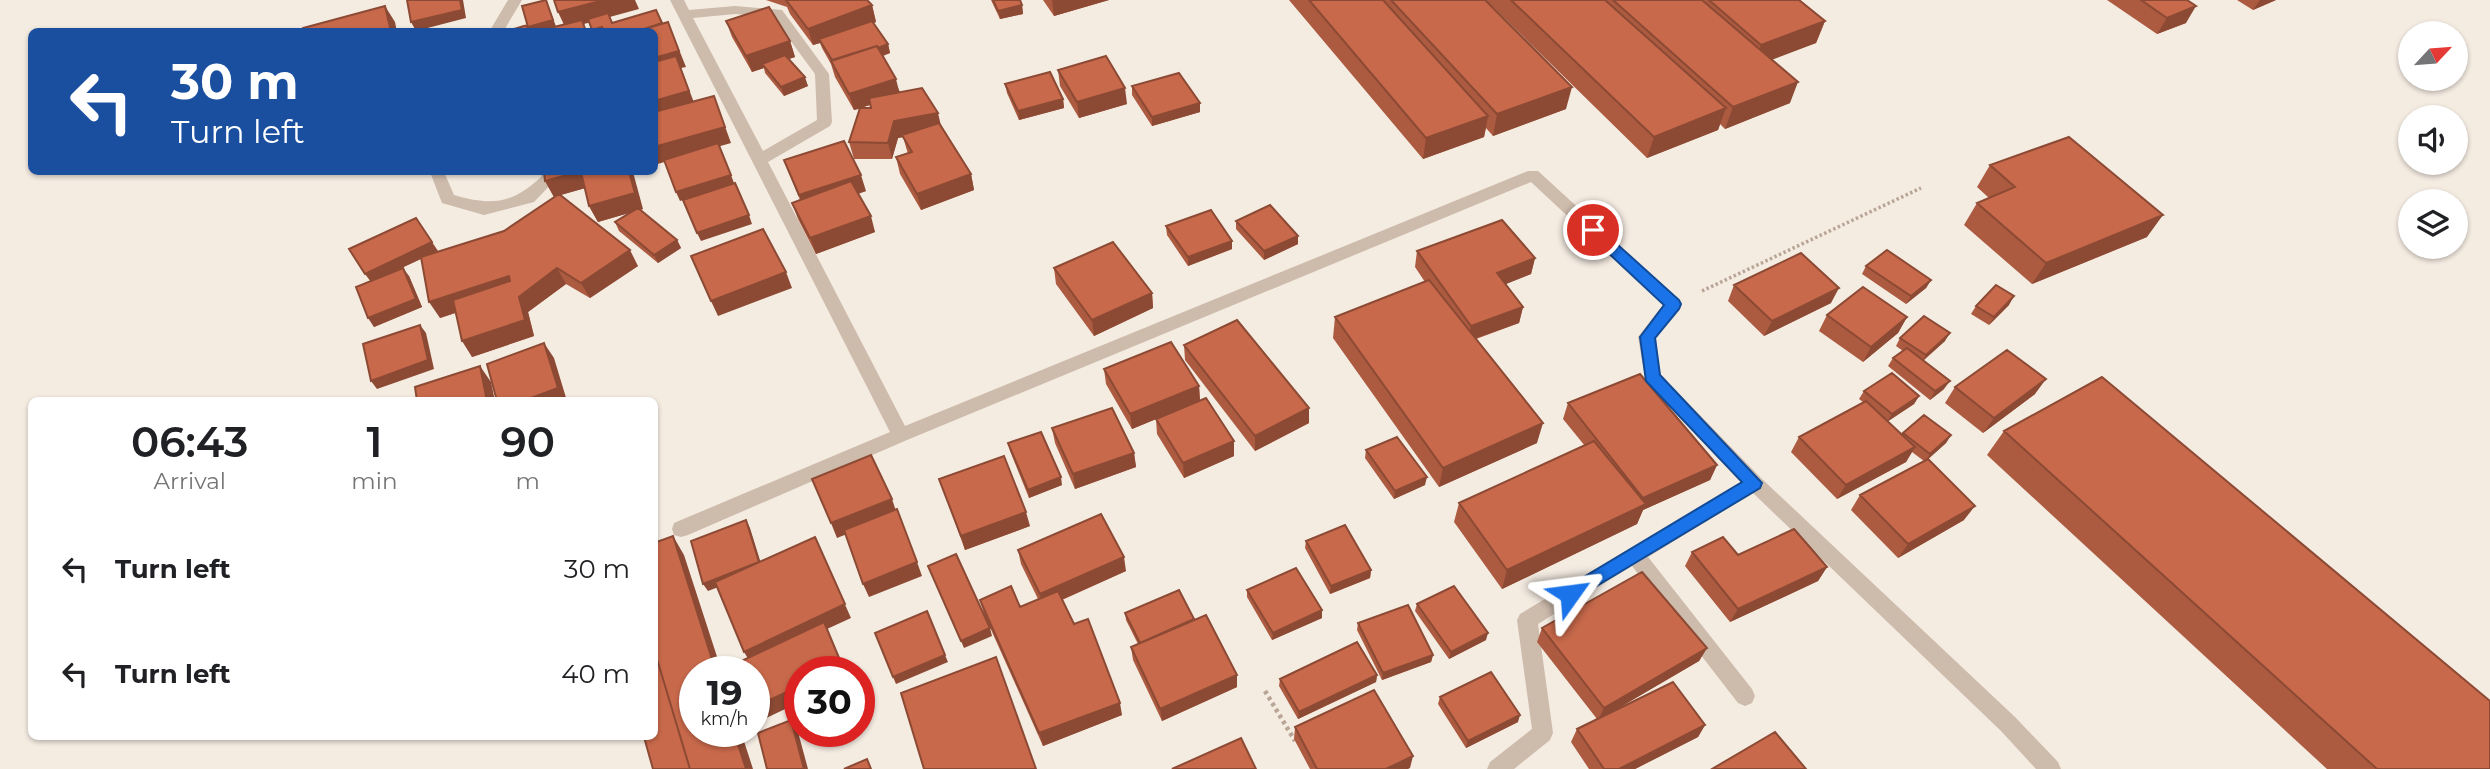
<!DOCTYPE html>
<style>
:root{--surface:#fff;--page:#f2f2f2;--text:#202124;--muted:#757577}
body{margin:0;font-family:Montserrat,sans-serif;background:var(--page);color:var(--text);height:100vh;display:flex;flex-direction:column;font-size:26px;white-space:nowrap}
*{box-sizing:border-box;margin:0}
p{font-size:23px;color:var(--muted)}
.icon{flex:none;width:38px;height:38px;fill:none;stroke:currentColor;stroke-width:2;stroke-linecap:round;stroke-linejoin:round}
.map{position:relative;flex:1;overflow:hidden}
.sheet{position:absolute;left:28px;top:397px;width:630px;height:343px;display:flex;flex-direction:column;background:var(--surface);border-radius:10px;box-shadow:0 2px 5px #0004}
.sheet>*{flex:none}
.banner{position:absolute;left:28px;top:28px;width:630px;height:147px;border-radius:10px;box-shadow:0 2px 5px #0004;background:#1a4fa0;color:#fff;overflow:hidden}
.needle{width:46px;rotate:64deg}
.fabs{position:absolute;left:2398px;top:21px;display:grid;gap:14px}
.fabs a{display:grid;place-items:center;width:70px;height:70px;border-radius:50%;background:var(--surface);box-shadow:0 2px 5px #0004;font-size:35px}
.speed{position:absolute;left:679px;top:656px;display:flex;gap:14px;font-size:35px;font-weight:700;text-align:center}
.speed>*{display:grid;place-content:center;width:91px;height:91px;border-radius:50%;background:var(--surface);box-shadow:0 2px 5px #0004;line-height:1}
.speed small{font-size:18px;font-weight:400}
.speed .limit{border:10px solid #d22;background:#fff;color:#111}
.pin{position:absolute;display:grid;place-items:center;width:60px;height:60px;color:#fff;margin:-30px;border:4px solid #fff;border-radius:50%;box-shadow:0 2px 7px #0007}
.me{position:absolute;width:77px;margin:-38px;rotate:59deg;stroke-linejoin:round;filter:drop-shadow(0 0 5px #0008)}
.turn{display:flex;align-items:center;gap:24px;height:147px;padding:0 28px;font-size:32px}
.turn .icon{width:91px;height:91px;stroke-width:2.5}
.turn b{display:block;font-size:49px;line-height:60px}
.eta{display:flex;justify-content:space-evenly;align-items:center;height:119px;text-align:center}
.eta b{font-size:42px;font-weight:600;line-height:49px}
ul{padding:0;list-style:none}
li{display:flex;align-items:center;gap:21px;height:105px;padding:0 28px}
li div{flex:1}
li b{display:block;font-size:26px}
li em{font-style:normal}
.map>svg:first-child{display:block}
.lines{fill:none;stroke-linecap:round;stroke-linejoin:round}
.path-far1{stroke:#b9a596;stroke-width:3.5;stroke-dasharray:2.5 2.5;stroke-linecap:butt}
.path{stroke:#b9a596;stroke-width:4.5;stroke-dasharray:3.5 3.5;stroke-linecap:butt}
.minor{fill:#cdbbac;fill-rule:evenodd}
.wall{fill:#ac5a40;fill-rule:evenodd}
.shaded-wall{fill:#8c4a34}
.building{fill:#c8694b;stroke:#8c4a34;stroke-width:2}
.route{fill:#1a73e8;stroke:#114b97;stroke-width:2}
</style>
<div class="map">
<svg width="2490" height="769" viewBox="0 0 2490 769">
<rect width="100%" height="100%" fill="#f4ebe1"/>
<g class="lines">
<path class="path-far1" d="M1702,291L1921,188"/>
<path class="path" d="M1265,691L1295,741"/>
<path class="minor" d="M508,0H522L503,32H489Z
M670,0H684L689,10L735,6L782,10L829,74L832,122L830,126L768,162L905,426L1528,171H1538L1679,300L1681,304L1679,308L1656,338L1660,374L1761,478L2015,717L2058,762L2061,769H2036L2001,731L1753,493L1648,557L1752,689L1755,696L1752,703L1745,706L1738,703L1632,566L1538,624L1553,733L1550,740L1514,769H1487L1490,762L1532,729L1517,620L1520,614L1741,482L1646,382L1638,337L1663,305L1531,182L907,440L688,535L681,537L674,535L672,529L674,523L890,432ZM735,14L773,17L815,74L817,120L763,151L693,18Z
M430,172H444L454,195C492,206 512,204 541,177V172H555L557,178L534,202L484,215L442,203Z"/>
</g>
<path class="wall" d="M766,0H867L872,5L876,22L873,23L888,44L890,53L883,56L900,92L941,125L971,174L974,190L921,210L900,174L896,157L908,154L903,137L898,138L892,159H854L849,142L859,109L854,110L835,77L831,64L822,48L820,43L813,45L790,14L787,7ZM870,105L871,108H861Z
M991,0H1020L1022,5L1023,14L1000,19Z
M1043,0H1109L1054,16Z
M1289,0H1799L1825,21L1816,43L1772,59L1790,103L1725,129L1720,124L1718,130L1647,158L1492,6L1566,109L1493,136L1486,128L1484,137L1423,159Z
M2107,0H2187L2186,23L2157,34Z
M2237,0H2276L2253,10Z
M726,21L790,41L795,57L789,59L808,86L784,96L765,73L764,68L752,72L732,37Z
M1058,70L1127,104L1079,118L1060,86Z
M1005,84L1063,99L1064,108L1019,120L1007,93Z
M1132,86L1200,112L1152,126L1132,95Z
M784,160L866,191L858,194L875,232L816,254L798,219L792,203L800,200Z
M1990,165L2147,237L2032,284L1964,225L1977,203L1989,198L1977,187Z
M544,172L643,209L640,210L677,240L681,248L658,263L619,231L615,222L632,212L598,222L589,206L585,188L560,195L638,266L590,298L566,284L528,312L534,336L472,357L455,313L440,318L421,259L395,271L409,276L422,307L374,327L356,287L438,251L432,254L504,231L554,197L545,181Z
M1236,221L1298,244L1264,260L1236,229Z
M1166,226L1232,249L1188,266L1167,235Z
M1417,251L1535,258L1531,274L1505,284L1523,307L1519,323L1476,339L1537,443L1439,487L1333,338L1335,317L1425,282L1415,267Z
M1866,266L1931,280L1926,288L1906,304L1862,274Z
M1054,268L1152,293L1153,308L1094,336L1056,284Z
M1734,285L1831,303L1764,336L1728,301Z
M2009,305L1989,325L1971,314L1976,306Z
M1827,315L1907,317L1898,333L1863,362L1819,331Z
M1900,338L1945,341L1923,361L1944,389L1930,400L1888,366L1893,358L1903,351L1896,346Z
M1184,345L1309,423L1255,451L1185,360Z
M1104,369L1199,386L1200,401L1234,441V456L1184,478L1157,434L1156,419L1132,429L1106,384Z
M1955,387L2035,394L1983,433L1945,403Z
M1864,391L1919,396L1914,404L1888,421L1902,435L1903,433L1951,435L1946,443L1928,459L1964,520L1898,558L1851,510L1860,495L1924,461L1912,452L1906,462L1837,499L1791,452L1799,437L1863,402L1859,399Z
M1568,403L1717,465L1710,480L1643,510L1637,524L1502,589L1454,522L1459,503L1585,446L1563,419Z
M1052,428L1134,453L1136,467L1075,489L1055,443Z
M2004,431L2490,769H2327L1987,455Z
M1008,443L1062,485L1029,498L1010,451Z
M1366,450L1425,485L1394,499L1365,458Z
M939,479L1030,526L965,550Z
M1306,541L1371,570L1370,578L1330,594L1305,548Z
M1018,550L1126,571L1062,600L1122,715L1043,746L984,614L980,600L1020,607L1038,599L1021,564Z
M1692,552L1738,555L1827,567L1818,581L1730,622L1685,566Z
M1247,590L1322,610V618L1272,640L1247,597Z
M1417,604L1486,640L1449,659L1415,611Z
M1125,613L1194,620L1237,675V687L1162,721L1133,660L1131,647L1138,644L1126,620Z
M1358,623L1433,655L1431,662L1382,680L1357,630Z
M1542,628L1707,648L1699,661L1612,712L1705,725L1698,737L1635,769H1589L1571,742L1577,729L1597,719L1537,642Z
M1377,675L1376,682L1298,719L1279,686L1280,679Z
M1440,697L1518,722L1466,748L1438,704Z
M1295,727L1410,768L1310,769L1294,739Z"/>
<path class="shaded-wall" d="M460,0H463L466,18L416,31L411,22Z
M546,0L557,29L547,32H530L528,27Z
M604,0H635L639,9L584,24L587,32L566,29L558,12Z
M1052,0H1109L1054,16Z
M2260,0H2276L2253,10Z
M872,5L876,22L821,42L819,39L820,43L813,45L808,29Z
M1022,5L1023,14L1000,19L998,11Z
M385,6L395,22L397,32H391Z
M2196,6L2186,23L2157,34L2167,18Z
M1825,21L1816,43L1753,67L1761,45Z
M668,22L686,67L681,68L696,108L654,120V58Z
M602,27L604,32H593L592,30Z
M790,41L795,57L765,67L762,64L764,68L752,72L746,56Z
M888,44L890,53L836,72L834,63Z
M805,77L808,86L784,96L781,87Z
M896,79L900,95L854,110L849,94Z
M1798,82L1790,103L1725,129L1733,107Z
M1572,87L1566,109L1493,136L1497,114Z
M1125,88L1127,104L1079,118L1077,102Z
M714,96L731,143L654,165V147Z
M1063,99L1064,108L1019,120L1018,111Z
M1200,103V112L1152,126V117Z
M1726,108L1718,130L1647,158L1654,137Z
M938,113L942,130L898,138L892,159L888,143L894,121Z
M1488,116L1484,137L1423,159L1426,138Z
M578,172H582L589,187L554,197L545,181Z
M629,172H633L643,209L598,222L589,206Z
M971,174L974,190L921,210L917,194Z
M731,175L734,183L680,201L676,192Z
M861,175L866,191L805,211L799,195Z
M749,215L752,224L701,241L697,233Z
M2163,215L2147,237L2032,284L2046,263Z
M871,216L875,232L816,254L810,238Z
M1298,236V244L1264,260V251Z
M677,240L681,248L658,263L654,255Z
M1232,241V249L1188,266V257Z
M432,242L438,251L371,282L365,274Z
M630,250L638,266L590,298L581,283Z
M1535,258L1531,274L1494,289L1497,273Z
M403,268L409,276L422,307L374,327L368,318Z
M557,268L566,284L528,312L534,336L472,357L462,341Z
M786,272L792,288L718,316L711,301Z
M509,276L519,292L440,318L429,302Z
M1931,280L1926,288L1906,304L1911,296Z
M1839,288L1831,303L1764,336L1772,321Z
M1152,293L1153,308L1094,336L1092,320Z
M2014,296L2009,305L1989,325L1994,317Z
M1523,307L1519,323L1468,341L1471,326Z
M1907,317L1898,333L1863,362L1871,347Z
M420,325L426,333L434,369L377,389L371,381Z
M1950,333L1945,341L1920,363L1926,355Z
M544,343L554,358L567,401H523Z
M480,366L491,382L495,401H487Z
M2046,379L2035,394L1983,433L1994,418Z
M1950,381L1944,389L1930,400L1935,391Z
M1199,386L1200,401L1132,429L1130,414Z
M1919,396L1914,404L1887,422L1892,414Z
M1309,408V423L1255,451V436Z
M1543,423L1537,443L1439,487L1443,468Z
M1951,435L1946,443L1925,462L1930,454Z
M1234,441V456L1184,478L1183,463Z
M1915,447L1906,462L1837,499L1846,485Z
M1134,453L1136,467L1075,489L1073,474Z
M1717,465L1710,480L1643,510L1637,524L1502,589L1507,570L1640,507L1643,498Z
M1061,477L1062,485L1029,498L1028,490Z
M1427,477L1425,485L1394,499L1395,491Z
M892,499L897,514L837,538L831,523Z
M1975,506L1964,520L1898,558L1908,544Z
M1026,512L1030,526L965,550L961,536Z
M746,520L750,528L763,570L708,591L703,584Z
M673,536L684,555L722,672H716Z
M815,537L851,618L827,629L846,672H828L752,665L744,652Z
M1124,557L1126,571L1043,608L1040,594Z
M917,562L922,576L869,597L863,584Z
M1827,567L1818,581L1730,622L1738,609Z
M1371,570L1370,578L1330,594L1331,586Z
M1322,610V618L1272,640L1273,633Z
M990,628L992,636L964,648L961,641Z
M1488,633L1486,640L1449,659L1451,652Z
M1707,648L1699,661L1598,720L1604,708Z
M945,655L948,662L896,684L893,677Z
M1433,655L1431,662L1382,680L1383,673Z
M1237,675V687L1162,721L1160,709Z
M1377,675L1376,682L1298,719L1299,712Z
M800,686V702L758,722L754,716V707Z
M1120,703L1122,715L1043,746L1039,733Z
M1520,715L1518,722L1466,748L1468,741Z
M791,720L798,732L808,769H804Z
M1705,725L1698,737L1635,769H1619Z
M734,732H741L753,769H746Z
M1413,756L1410,768L1408,769H1386Z"/>
<path class="building" d="M407,0H460L462,10L411,22Z
M546,0L553,20L528,27L522,6Z
M554,0H604L558,12Z
M786,0H867L872,5L808,29Z
M993,0H1020L1022,5L998,11Z
M1309,0H1383L1488,116L1426,138Z
M1391,0H1485L1572,87L1497,114Z
M1511,0H1605L1726,108L1654,137Z
M1613,0H1702L1798,82L1733,107Z
M1709,0H1799L1825,21L1761,45Z
M2141,0H2187L2196,6L2167,18Z
M385,6L391,32H303V28Z
M769,7L790,41L746,56L726,21Z
M656,10L662,23L635,32H604L602,27L592,30L588,19L608,13L612,23Z
M582,20L586,32H542V30Z
M872,21L888,44L878,48L877,46L832,60L819,39Z
M668,22L679,51L654,58V32H635Z
M527,25L528,32H504Z
M877,46L896,79L849,94L831,61Z
M785,55L805,77L781,87L762,64Z
M676,56L689,91L654,101V62Z
M1106,56L1125,88L1077,102L1058,70Z
M1050,72L1063,99L1018,111L1005,84Z
M1179,73L1200,103L1152,117L1132,86Z
M922,88L938,113L894,121L888,143L849,142L860,108H871L869,98Z
M714,96L725,127L654,147V112Z
M939,123L971,174L917,194L896,157L912,152L902,135Z
M2069,137L2163,215L2046,263L1977,203L2015,187L1990,165Z
M844,141L861,175L799,195L784,160Z
M718,143L731,175L676,192L664,160Z
M544,172H578L545,181Z
M581,172H629L635,193L589,206Z
M851,181L871,216L810,238L792,203Z
M735,183L749,215L697,233L683,200Z
M559,194L630,250L581,283L557,268L519,297L525,320L462,341L453,300L510,281L509,276L429,302L421,257L504,231Z
M1270,205L1298,236L1264,251L1236,221Z
M638,208L677,240L654,255L615,222Z
M1211,210L1232,241L1188,257L1166,226Z
M416,218L432,242L365,274L349,249Z
M1502,220L1535,258L1497,273L1523,307L1471,326L1417,251Z
M763,229L786,272L711,301L691,256Z
M1113,242L1152,293L1092,320L1054,268Z
M1887,250L1931,280L1911,296L1866,266Z
M1801,253L1839,288L1772,321L1734,285Z
M403,268L416,299L368,318L356,287Z
M1429,280L1543,423L1443,468L1335,317Z
M1996,285L2014,296L1994,317L1976,306Z
M1863,287L1907,317L1871,347L1827,315Z
M1924,316L1950,333L1926,355L1900,338Z
M1237,320L1309,408L1255,436L1184,345Z
M420,325L428,360L371,381L363,344Z
M1171,342L1199,386L1130,414L1104,369Z
M544,343L558,388L523,401H497L487,364Z
M1907,348L1950,381L1935,391L1893,358Z
M2007,350L2046,379L1994,418L1955,387Z
M480,366L487,401H417L415,387Z
M1892,373L1919,396L1892,414L1864,391Z
M1640,374L1717,465L1643,498L1568,403Z
M2102,377L2490,701V769H2377L2004,431Z
M1206,398L1234,441L1183,463L1156,419Z
M1866,401L1915,447L1846,485L1799,437Z
M1112,408L1134,453L1073,474L1052,428Z
M1924,415L1951,435L1930,454L1903,433Z
M1041,432L1061,477L1028,490L1008,443Z
M1397,437L1427,477L1395,491L1366,450Z
M1594,441L1646,504L1507,570L1459,503Z
M871,455L892,499L831,523L812,479Z
M1004,456L1026,512L961,536L939,479Z
M1928,459L1975,506L1908,544L1860,495Z
M897,509L917,562L863,584L844,530Z
M1101,514L1124,557L1040,594L1018,550Z
M746,520L759,562L703,584L691,541Z
M1345,525L1371,570L1331,586L1306,541Z
M1794,529L1827,567L1738,609L1692,552L1723,537L1738,555Z
M673,536L716,672H695V732H734L746,769H690L654,649V543Z
M815,537L845,604L744,652L715,582Z
M956,554L990,628L961,641L928,566Z
M1296,568L1322,610L1273,633L1247,590Z
M1642,572L1707,648L1604,708L1542,628Z
M1011,586L1020,607L1058,591L1074,624L1088,619L1120,703L1039,733L980,600Z
M1454,586L1488,633L1451,652L1417,604Z
M1179,590L1194,619L1140,643L1125,613Z
M1408,605L1433,655L1383,673L1358,623Z
M927,611L945,655L893,677L875,633Z
M1206,615L1237,675L1160,709L1131,647Z
M824,622L842,665L828,672H800V686L754,707V672H736L733,665Z
M1357,642L1377,675L1299,712L1280,679Z
M654,649L690,769H653L644,737H654Z
M996,657L1036,769H924L901,693Z
M1491,672L1520,715L1468,741L1440,697Z
M1673,682L1705,725L1619,769H1604L1577,729Z
M1374,690L1413,756L1386,769H1317L1295,727Z
M791,720L804,769H767L758,733Z
M1775,732L1806,769H1712Z
M1241,738L1256,769H1172Z
M867,759L871,769H844Z"/>
<path class="route" d="M1593,225L1598,227L1679,300L1681,304L1679,309L1655,338L1660,375L1762,483L1760,488L1570,602L1564,600L1561,594L1564,589L1742,482L1646,381L1640,337L1664,305L1588,234L1586,230L1588,227Z"/>
</svg>
<div class="fabs">
<a><svg class="needle" viewBox="-14 -14 28 28"><path d="M0-13l5 13h-10z" fill="#e53935"/><path d="M0 13l5-13h-10z" fill="#757577"/></svg></a>
<a><svg class="icon" aria-label="sound" viewBox="0 0 24 24"><path d="M4 9h4l5-4v14l-5-4H4zM17 9q2 3 0 6"/></svg></a>
<a><svg class="icon" aria-label="layers" viewBox="0 0 24 24"><path d="M12 4l9 5-9 5-9-5zM3 14l9 5 9-5"/></svg></a>
</div>
<div class="speed"><div>19<small>km/h</small></div><div class="limit">30</div></div>
<div class="pin" style="left:1593px;top:230px;background:#d93025"><svg class="icon" aria-label="arrive" viewBox="0 0 24 24"><path d="M6 21V4h12l-3 4 3 4H6"/></svg></div>
<svg class="me" style="left:1570px;top:594px" viewBox="-20 -20 40 40"><path d="M0-17L14 15 0 8-14 15z" fill="#1a73e8" stroke="#fff" stroke-width="4"/></svg>
<div class="banner">
<div class="turn"><svg class="icon" aria-label="left" viewBox="0 0 24 24"><path d="M17 20v-9H6M10 6l-5 5 5 5"/></svg><div><b>30 m</b>Turn left</div></div>
</div>
<section class="sheet">
<div class="eta">
<div><b>06:43</b><p>Arrival</p></div>
<div><b>1</b><p>min</p></div>
<div><b>90</b><p>m</p></div>
</div>
<ul>
<li><svg class="icon" aria-label="left" viewBox="0 0 24 24"><path d="M17 20v-9H6M10 6l-5 5 5 5"/></svg><div><b>Turn left</b></div><em>30 m</em></li>
<li><svg class="icon" aria-label="left" viewBox="0 0 24 24"><path d="M17 20v-9H6M10 6l-5 5 5 5"/></svg><div><b>Turn left</b></div><em>40 m</em></li>
</ul>
</section>
</div>
